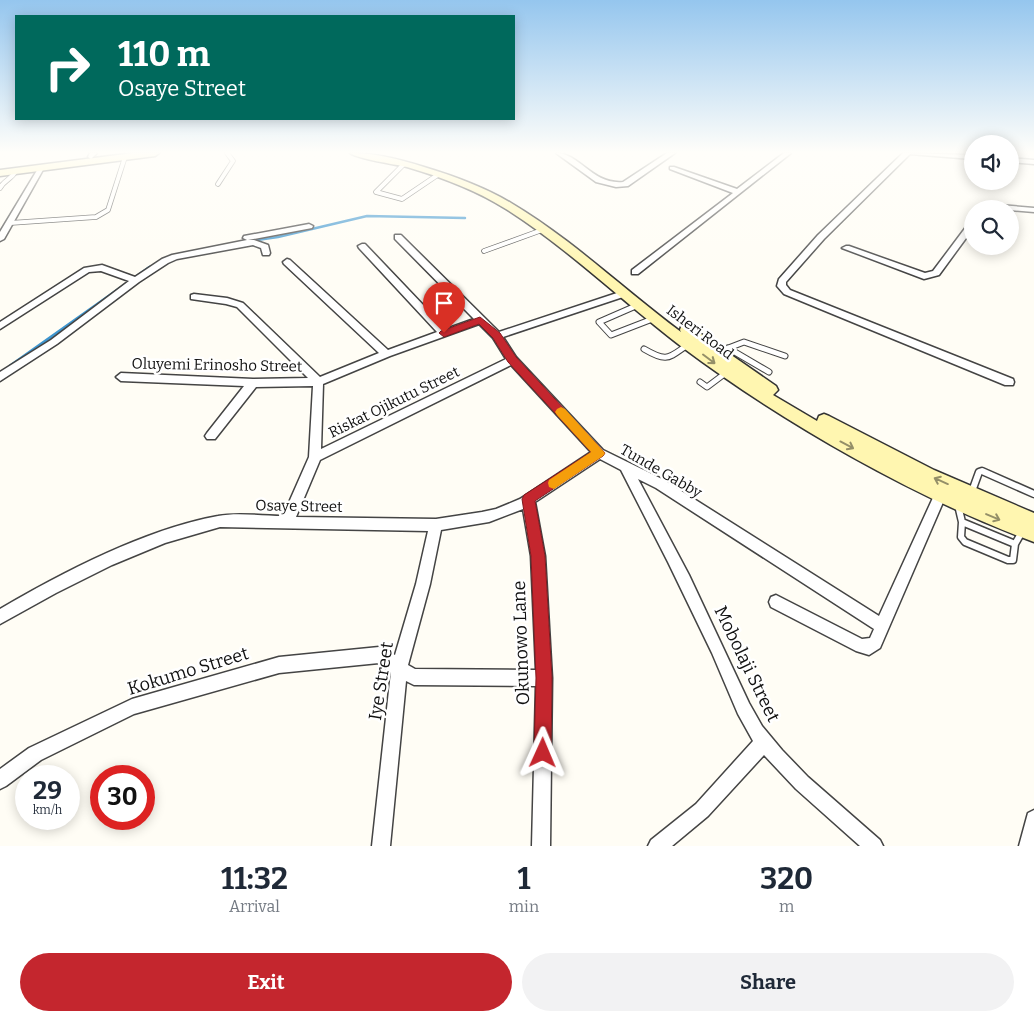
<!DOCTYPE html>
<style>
:root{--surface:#fff;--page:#f2f2f3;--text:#1f2937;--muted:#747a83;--accent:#c4262e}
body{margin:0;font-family:Bitter,serif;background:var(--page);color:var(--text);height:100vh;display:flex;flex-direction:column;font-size:19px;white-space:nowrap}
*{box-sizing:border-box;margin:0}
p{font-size:16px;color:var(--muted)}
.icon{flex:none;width:28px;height:28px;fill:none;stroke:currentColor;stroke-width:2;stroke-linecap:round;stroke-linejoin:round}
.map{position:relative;height:846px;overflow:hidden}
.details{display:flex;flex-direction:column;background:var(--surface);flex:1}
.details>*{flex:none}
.hud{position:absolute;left:15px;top:15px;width:500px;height:105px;border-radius:0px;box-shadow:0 2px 12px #0003;background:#00695c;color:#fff;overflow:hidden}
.controls{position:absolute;left:964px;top:135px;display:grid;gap:10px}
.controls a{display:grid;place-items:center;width:55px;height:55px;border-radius:50%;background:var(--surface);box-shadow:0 2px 12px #0003;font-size:25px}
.speed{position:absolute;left:15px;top:765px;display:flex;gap:10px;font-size:25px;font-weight:700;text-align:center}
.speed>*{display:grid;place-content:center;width:65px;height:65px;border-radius:50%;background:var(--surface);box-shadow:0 2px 12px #0003;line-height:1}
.speed small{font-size:12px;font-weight:400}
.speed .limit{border:8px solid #d22;background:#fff;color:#111}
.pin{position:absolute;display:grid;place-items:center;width:42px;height:42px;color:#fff;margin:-51px -21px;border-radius:50% 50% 50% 0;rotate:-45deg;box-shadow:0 0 5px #0007}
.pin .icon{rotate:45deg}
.me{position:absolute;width:55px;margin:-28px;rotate:1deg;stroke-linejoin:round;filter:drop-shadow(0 0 4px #0008)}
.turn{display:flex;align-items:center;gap:18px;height:105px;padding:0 20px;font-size:22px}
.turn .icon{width:65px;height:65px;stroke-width:2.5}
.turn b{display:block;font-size:35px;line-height:42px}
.eta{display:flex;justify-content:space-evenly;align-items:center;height:85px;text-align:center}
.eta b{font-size:30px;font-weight:700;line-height:35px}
.button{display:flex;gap:10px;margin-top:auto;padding:10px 20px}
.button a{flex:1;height:58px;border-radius:30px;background:var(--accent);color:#fff;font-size:20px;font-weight:700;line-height:58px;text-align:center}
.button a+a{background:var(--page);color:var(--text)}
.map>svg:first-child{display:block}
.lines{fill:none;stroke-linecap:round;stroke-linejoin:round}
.stream-far1{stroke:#3f96cf;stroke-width:2.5}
.stream{stroke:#3f96cf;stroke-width:3}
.lane-far2-casing{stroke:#444;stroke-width:5.5}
.lane-far1-casing{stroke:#444;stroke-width:7}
.lane-casing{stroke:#444;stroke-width:9}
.street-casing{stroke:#444;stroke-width:3}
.secondary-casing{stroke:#333;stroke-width:3}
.lane-far2{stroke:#fff;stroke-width:4}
.lane-far1{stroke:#fff;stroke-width:5}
.lane{stroke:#fff;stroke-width:6}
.street{fill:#fff;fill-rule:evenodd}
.secondary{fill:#fff6b0;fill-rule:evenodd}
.oneway{stroke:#948f68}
.route{fill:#c4262e;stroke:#7f191e}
.slow{fill:#f59e0b}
.labels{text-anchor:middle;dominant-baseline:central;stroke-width:5;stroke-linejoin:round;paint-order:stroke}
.street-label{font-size:15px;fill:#111;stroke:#fff}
.near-street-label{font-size:18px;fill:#111;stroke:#fff}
</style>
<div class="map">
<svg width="1034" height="846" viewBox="0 0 1034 846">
<rect width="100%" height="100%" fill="#fffdf5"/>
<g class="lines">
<path class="stream-far1" d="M250,241L278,237L367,216L465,218
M179,254L235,243
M148,268L150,267"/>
<path class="stream" d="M10,366L150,267"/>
<defs>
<path id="lane-far2" d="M404,164L376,192L402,199L439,174
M218,184L233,161L227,153
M0,188C4,180 11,180 16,171
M10,223L96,217L108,210L125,157
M484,251L542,230"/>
<path id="lane-far1" d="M638,305L599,322L611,335L655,318
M728,348L769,372
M644,349C668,363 668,358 689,344
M718,352L744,342L785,356
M700,382L707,387L727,372"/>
<path id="lane" d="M971,494L979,472L982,471L1034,494
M958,505L962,522L1015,544L1023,530
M962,522L961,537L965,542L1008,560H1013L1015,544"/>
<path id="street" d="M90,153H97L91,159L88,157Z
M556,153C579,153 593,185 623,182L667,153H675L628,186L616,187L596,182Z
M784,153H791L638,274H632V270L733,193L670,169V167H674L737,189Z
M903,153L972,155V159L910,154L824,239L786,282V285L790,290L1013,379L1014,382L1013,385H1005L784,294L777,286L779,279L818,235Z
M1010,158L1034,160V164L1010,162Z
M39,167L44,168L4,239L0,241V232Z
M1000,205L1034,208V212L1010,210V209H985Z
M969,223H972V230L939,275L924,279L842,248L846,246H849L925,273L933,271Z
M309,224L313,226L312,228L248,240H254L268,245L270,253L269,255H263L261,248L253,245L177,259L168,263L139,282L57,344L0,381V372L51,340L129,281L101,271L89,272L0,329V322L84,268L102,265L135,277L162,259L172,255L247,240L243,238L244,236Z
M395,235H401L499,332L620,292H626V296L503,337L516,357L603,450L664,480L879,616L937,489L941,488L945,489L947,493L880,648L869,655L856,651L771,607L769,602L771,597L776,595L862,639L870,638L874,629L656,488L638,479L689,575L749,703L762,726L782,750L808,777L880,840L883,846H860L796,789L764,755L708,816L672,846H648L651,840L696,804L753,741L738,714L712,653L668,562L621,470L600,459L535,502L545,556L552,678L550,846H532L536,686L414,685L406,681L390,846H372L391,672L379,663L279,673L134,714L41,760L6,786L0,789V769L29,748L132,699L279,657L379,647L395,655L416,584L428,531L220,527L165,543L112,565L56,593L0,624V609C63,572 146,529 218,516C237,512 264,516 283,516L309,457L313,386L256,387L215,439H207L205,436L207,433L244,386L121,381L116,377L121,373L253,379L308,378L237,307L226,304L191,299V295L194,294L227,298L243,303L320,377L379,353L284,264L283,262L287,259L290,260L388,350L437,332L359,248L358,246L362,244H365L446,329L474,319L395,239ZM479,324L493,338L506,359L321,449L323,384L390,356ZM511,365L591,452L520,499L496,509L482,512L436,519L296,517L320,460ZM523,509L531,556L536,670L415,669L408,665L430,584L441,530L489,522Z
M1034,810V846H1019L1028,813Z"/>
<path id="secondary" d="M133,153H159L155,156L0,176V170Z
M350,153C375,153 399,159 424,167C454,176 484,187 511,203C572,239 624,290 681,332L680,330L681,327H691L776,386L778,390L773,395L817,421L819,416L824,414L829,416L934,470L1034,513V542C913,497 785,424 682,347C623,302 569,249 506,209C476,190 441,177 407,167C394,164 358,159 350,153Z"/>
</defs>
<use href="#lane-far2" class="lane-far2-casing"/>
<use href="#lane-far1" class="lane-far1-casing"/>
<use href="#lane" class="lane-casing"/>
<use href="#street" class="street-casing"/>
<use href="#secondary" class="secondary-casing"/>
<use href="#lane-far2" class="lane-far2"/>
<use href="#lane-far1" class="lane-far1"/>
<use href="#lane" class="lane"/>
<use href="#street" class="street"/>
<use href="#secondary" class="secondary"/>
</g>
<defs><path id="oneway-shaft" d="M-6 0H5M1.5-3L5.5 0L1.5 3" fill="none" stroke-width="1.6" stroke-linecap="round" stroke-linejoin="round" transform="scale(1.25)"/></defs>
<g class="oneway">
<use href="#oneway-shaft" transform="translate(709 359) rotate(37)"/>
<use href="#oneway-shaft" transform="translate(847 445) rotate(28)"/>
<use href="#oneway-shaft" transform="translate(941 481) rotate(-156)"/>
<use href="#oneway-shaft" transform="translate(993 517) rotate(23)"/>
</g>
<linearGradient id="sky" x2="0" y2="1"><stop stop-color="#95c6ee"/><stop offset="0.56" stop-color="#fffefa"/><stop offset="1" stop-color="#fffefa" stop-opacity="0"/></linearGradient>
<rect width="1034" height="272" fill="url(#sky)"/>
<path class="route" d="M480,317L500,333L516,357L605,453L603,456L535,501L545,556L552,678L551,753L549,759L543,761L537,759L534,753L536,678L531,556L522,499L524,495L591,452L508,362L493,338L479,324L444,337L439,333L441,331Z"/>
<path class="slow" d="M561,407L565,409L605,453L603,456L554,489L549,487L548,483L549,480L591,452L557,415L555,412L557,409Z"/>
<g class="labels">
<g class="street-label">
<text transform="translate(700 332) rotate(37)">Isheri Road</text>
<text transform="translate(217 365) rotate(1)">Oluyemi Erinosho Street</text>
<text transform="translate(394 402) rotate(-26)">Riskat Ojikutu Street</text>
<text transform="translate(661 471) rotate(30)">Tunde Gabby</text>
<text transform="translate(299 506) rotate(1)">Osaye Street</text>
</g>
<g class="near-street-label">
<text transform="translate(521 643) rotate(-92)">Okunowo Lane</text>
<text transform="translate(747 664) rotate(64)">Mobolaji Street</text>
<text transform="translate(188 671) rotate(-17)">Kokumo Street</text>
<text transform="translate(381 681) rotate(-81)">Iye Street</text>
</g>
</g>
</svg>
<div class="controls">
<a><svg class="icon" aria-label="sound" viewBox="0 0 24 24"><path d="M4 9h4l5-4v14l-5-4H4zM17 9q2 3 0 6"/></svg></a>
<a><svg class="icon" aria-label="search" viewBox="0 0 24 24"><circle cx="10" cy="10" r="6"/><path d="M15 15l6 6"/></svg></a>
</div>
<div class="speed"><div>29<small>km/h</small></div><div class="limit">30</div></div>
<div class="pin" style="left:444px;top:333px;background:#d93025"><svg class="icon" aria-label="arrive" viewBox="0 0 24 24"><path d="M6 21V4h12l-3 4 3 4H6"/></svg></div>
<svg class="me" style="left:543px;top:753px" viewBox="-20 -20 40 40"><path d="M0-17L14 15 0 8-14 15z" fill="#c4262e" stroke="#fff" stroke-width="4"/></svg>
<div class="hud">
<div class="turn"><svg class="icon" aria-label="right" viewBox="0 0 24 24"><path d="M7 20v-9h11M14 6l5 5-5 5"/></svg><div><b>110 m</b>Osaye Street</div></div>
</div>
</div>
<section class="details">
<div class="eta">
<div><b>11:32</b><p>Arrival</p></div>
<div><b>1</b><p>min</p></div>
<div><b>320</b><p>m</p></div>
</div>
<div class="button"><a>Exit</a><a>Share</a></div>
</section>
